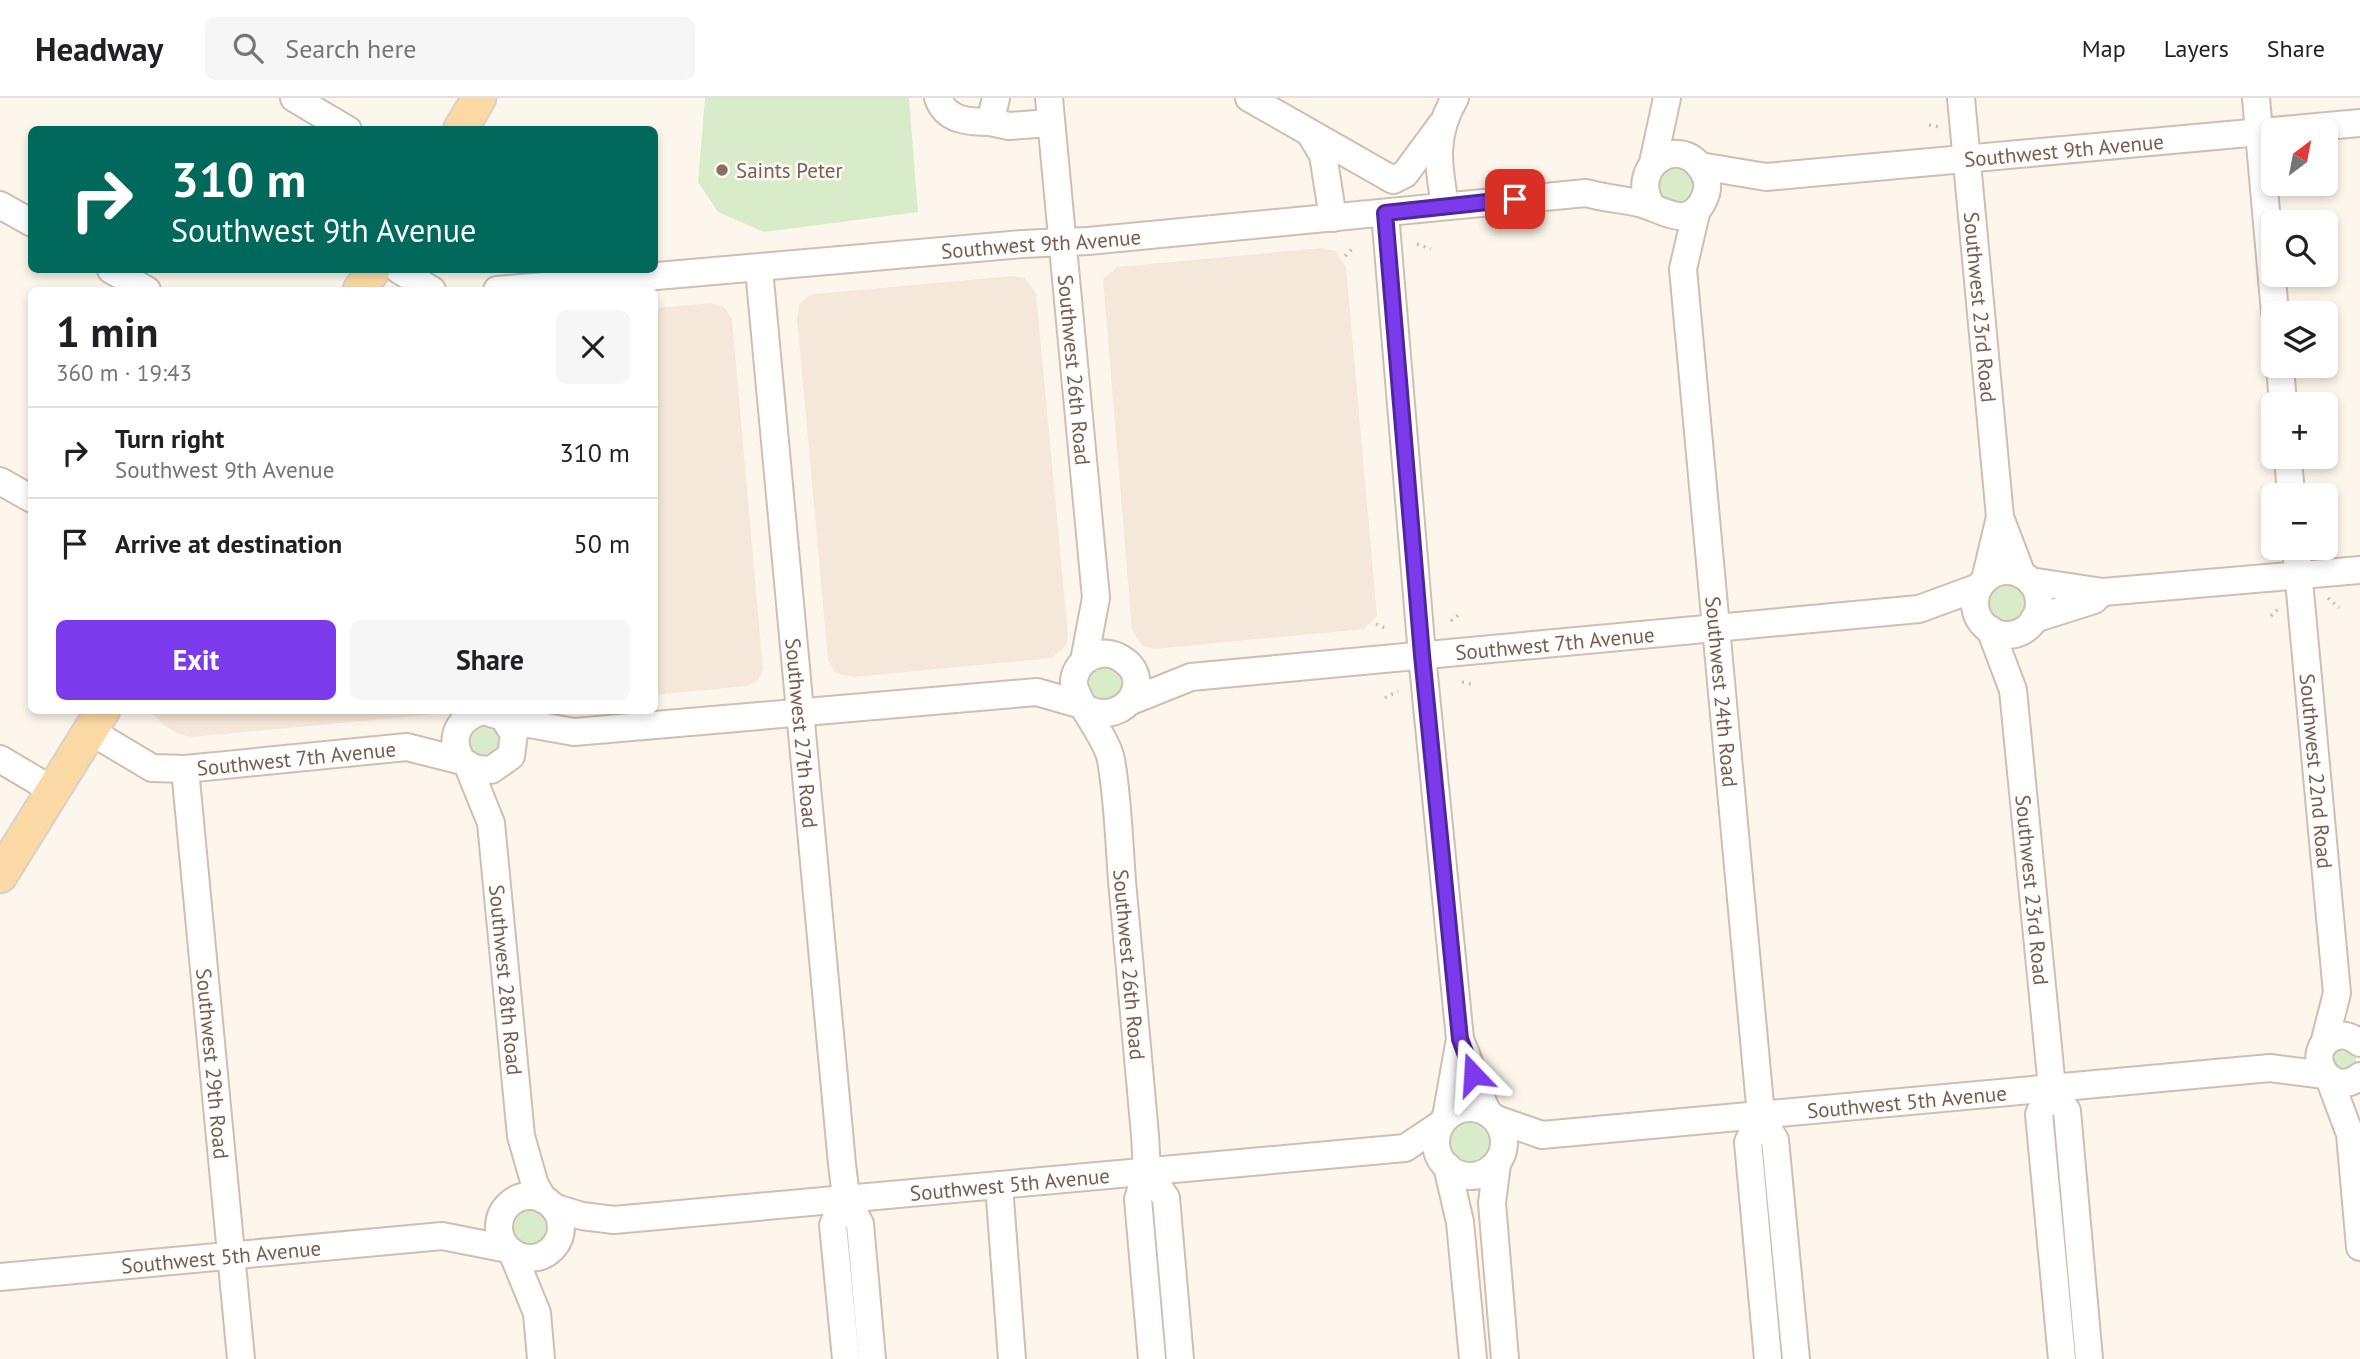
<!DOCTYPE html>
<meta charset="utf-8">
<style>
:root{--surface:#fff;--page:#f6f6f6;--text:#202124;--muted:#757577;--line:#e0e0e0;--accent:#7c3aed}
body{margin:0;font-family:"PT Sans",sans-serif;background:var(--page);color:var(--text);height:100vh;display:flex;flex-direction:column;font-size:26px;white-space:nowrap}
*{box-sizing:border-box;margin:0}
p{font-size:23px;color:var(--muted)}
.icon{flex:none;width:38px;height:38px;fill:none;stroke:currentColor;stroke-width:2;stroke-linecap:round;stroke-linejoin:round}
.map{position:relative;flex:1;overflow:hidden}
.drawer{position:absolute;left:28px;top:189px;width:630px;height:427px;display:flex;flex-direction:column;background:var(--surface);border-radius:10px;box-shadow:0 4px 10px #0003}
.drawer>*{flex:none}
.banner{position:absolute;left:28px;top:28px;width:630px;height:147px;border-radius:10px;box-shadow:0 4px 10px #0003;background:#00695c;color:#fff;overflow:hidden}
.needle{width:46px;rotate:32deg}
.fabs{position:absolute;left:2261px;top:21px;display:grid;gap:14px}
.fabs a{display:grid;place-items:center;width:77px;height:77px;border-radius:10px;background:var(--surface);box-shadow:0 4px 10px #0003;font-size:35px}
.pin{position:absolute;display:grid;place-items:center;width:60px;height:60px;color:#fff;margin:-30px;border-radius:14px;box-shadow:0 4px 10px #0006}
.me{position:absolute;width:77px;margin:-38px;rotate:340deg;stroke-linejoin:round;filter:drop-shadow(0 0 5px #0008)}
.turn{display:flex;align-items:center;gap:24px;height:147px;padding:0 28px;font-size:32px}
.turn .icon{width:91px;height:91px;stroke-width:2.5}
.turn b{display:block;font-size:49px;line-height:60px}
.round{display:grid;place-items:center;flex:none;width:74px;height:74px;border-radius:10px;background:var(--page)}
.overview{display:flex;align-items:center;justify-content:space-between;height:119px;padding:0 28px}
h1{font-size:42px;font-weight:700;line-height:52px}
.primary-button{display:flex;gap:14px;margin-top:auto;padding:14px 28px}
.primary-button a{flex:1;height:80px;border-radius:10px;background:var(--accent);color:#fff;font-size:28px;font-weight:700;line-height:80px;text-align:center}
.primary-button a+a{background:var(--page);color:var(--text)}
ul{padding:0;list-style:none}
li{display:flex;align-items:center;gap:21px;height:91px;padding:0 28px;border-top:2px solid var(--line)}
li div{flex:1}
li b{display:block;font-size:26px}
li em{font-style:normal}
header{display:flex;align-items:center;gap:42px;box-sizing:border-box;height:98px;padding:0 35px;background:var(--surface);border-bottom:2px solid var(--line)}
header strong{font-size:33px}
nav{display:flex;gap:38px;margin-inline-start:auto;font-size:24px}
.search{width:490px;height:63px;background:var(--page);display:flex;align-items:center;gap:18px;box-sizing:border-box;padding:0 24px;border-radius:10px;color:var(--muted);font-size:26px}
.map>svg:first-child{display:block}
.residential{fill:#f5e8da}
.green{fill:#d8ecc9}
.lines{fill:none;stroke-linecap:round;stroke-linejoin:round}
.minor-casing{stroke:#d1beb0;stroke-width:30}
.major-casing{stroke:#dad1cd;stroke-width:37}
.path{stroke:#d9b8a5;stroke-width:3.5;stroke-dasharray:2 5;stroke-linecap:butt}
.minor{stroke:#fff;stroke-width:26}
.major{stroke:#fbd9a5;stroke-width:33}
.route-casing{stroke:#51269a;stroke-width:18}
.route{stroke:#7c3aed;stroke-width:12}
.education-dot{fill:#8d6e63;stroke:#fffaf3;stroke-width:2.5}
.labels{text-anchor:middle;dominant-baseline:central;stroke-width:5;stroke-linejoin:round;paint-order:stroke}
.street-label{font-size:21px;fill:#7a5c4d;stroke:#fffaf3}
.education-label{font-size:21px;fill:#785e54;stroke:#fffaf3;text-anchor:start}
</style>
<header>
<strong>Headway</strong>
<div class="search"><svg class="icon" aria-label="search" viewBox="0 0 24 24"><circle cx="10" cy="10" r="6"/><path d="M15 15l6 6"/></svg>Search here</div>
<nav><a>Map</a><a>Layers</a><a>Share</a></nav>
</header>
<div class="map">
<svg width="2360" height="1261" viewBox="0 0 2360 1261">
<rect width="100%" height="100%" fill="#fdf6ec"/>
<path class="residential" d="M1322,150L1336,153L1346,169L1377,518L1364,531L1155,551L1143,548L1132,532L1103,181L1117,169Z
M1013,178L1025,180L1036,195L1068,537L1066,548L1052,560L855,579L841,577L835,574L828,562L797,220L799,207L808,198L815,196Z
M712,205L725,210L732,221L763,572L758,583L747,588L655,597V210Z
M150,613H444L436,616L192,639L179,636L165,628Z"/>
<path class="green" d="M705,0H909L918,114L764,134L718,114L698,84Z
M1666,68L1687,69L1697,88L1691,101L1678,108L1658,100L1656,79Z
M1987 504a20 20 0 1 1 40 0a20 20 0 1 1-40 0Z
M1111,567L1125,582L1119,601L1099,605L1088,596L1087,576L1091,571Z
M479,624L500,631L503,649L490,661L471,656L466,637Z
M2332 961a12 12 0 1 1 24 0a12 12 0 1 1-24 0Z
M1446 1044a23 23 0 1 1 46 0a23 23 0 1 1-46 0Z
M510 1130a19 19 0 1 1 38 0a19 19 0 1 1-38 0Z"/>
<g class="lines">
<defs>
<g id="minor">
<path d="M294,0L348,32"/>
<path d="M938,0C946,23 969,24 990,24L996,0"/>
<path id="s1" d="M1049,0L1096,500L1084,563"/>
<path d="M1249,0L1393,82L1405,76L1441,27"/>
<path id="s2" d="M1961,0L2000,419L2022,477"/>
<path d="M2256,0L2275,215"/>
<path d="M990,24L1009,28L1051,25"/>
<path d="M1311,37L1323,57L1333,120"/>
<path d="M1653,65L1667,0"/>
<path id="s3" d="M1700,68L1766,79L2360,25"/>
<path d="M0,107L32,125"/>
<path d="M1445,107C1438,67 1433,37 1455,0"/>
<path id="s4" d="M1697,111L1683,171L1761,1018L1775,1042L1796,1261"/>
<path d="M1385,115L1422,557L1460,941L1446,1019"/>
<path id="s5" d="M759,171L842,1066L846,1099L860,1126L872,1261"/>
<path d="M111,172L147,192"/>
<path d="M399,172L432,192"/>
<path id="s6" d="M497,192L1022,146L1088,143L1586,95C1603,100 1621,101 1639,105C1661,110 1689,134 1704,101C1709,91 1708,79 1701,70C1678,36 1627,69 1652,109"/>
<path d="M2280,268L2283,306"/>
<path d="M2288,359L2291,397"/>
<path d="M0,383L32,401"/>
<path id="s7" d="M2296,450L2337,895L2324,946"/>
<circle cx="2007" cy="505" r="32"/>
<path d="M1985,482L2000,419"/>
<path d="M2030,483L2103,494L2360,472"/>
<path d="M2034,521L2094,502L2101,495"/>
<path id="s8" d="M1990,531L2013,592L2052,990L2067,1013L2089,1261"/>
<path id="s9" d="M1131,603L1191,579L1919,511L1979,489"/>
<path id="s10" d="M1089,612C1126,627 1155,582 1122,561C1103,548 1077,560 1074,582C1072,601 1107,638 1111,662C1118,701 1119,743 1122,783C1130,868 1137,952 1145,1037L1147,1073L1138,1101L1152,1261"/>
<path d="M506,622L574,634L1037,594L1082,607"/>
<path id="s11" d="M90,633L152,670L185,671L407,649L462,663L476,671L491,672L511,658L514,636L503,619L484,613C458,619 448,640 462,663"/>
<path d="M0,661L54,693"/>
<path id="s12" d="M468,668L491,725L521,1038L535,1087L544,1102"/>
<path id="s13" d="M185,671L241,1261"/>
<path d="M1460,942C1472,966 1475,991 1488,1015"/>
<path d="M2360,945C2352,939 2344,935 2334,939C2301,952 2330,1003 2360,978"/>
<path d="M2329,980L2350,1036L2360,1149"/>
<path d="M2052,990L2039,1016L2062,1261"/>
<circle cx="1470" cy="1044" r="34"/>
<path d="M1761,1018L1748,1044L1768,1261"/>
<path id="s14" d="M1496,1021L1542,1037L2270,970L2325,977"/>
<path d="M1497,1066L1492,1105L1505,1261"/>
<path d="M1447,1068L1460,1124L1473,1261"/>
<path d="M1147,1073L1166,1100L1180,1261"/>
<path d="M999,1087L1012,1261"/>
<circle cx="530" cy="1129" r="31"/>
<path d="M846,1099L833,1127L846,1261"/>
<path id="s15" d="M553,1109L582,1118L614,1122L1405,1050L1441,1026"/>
<path d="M512,1154L537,1215L541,1261"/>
<path id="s16" d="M0,1179L442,1138L508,1151"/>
</g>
<path id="major" d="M460,32L479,0
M360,192L373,172
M0,778L103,612"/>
</defs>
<use href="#minor" class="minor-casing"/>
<use href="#major" class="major-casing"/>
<path class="path" d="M1929,27L1940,29
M1417,146L1431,151
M1345,158L1355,148
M2328,500L2339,510
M2271,518L2279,510
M1451,523L1461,515
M1376,526L1387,531
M1462,584L1475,587
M1385,600L1398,593"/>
<use href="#minor" class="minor"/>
<use href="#major" class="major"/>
</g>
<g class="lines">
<defs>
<path id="route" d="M1473,976L1460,941L1422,557L1385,115L1515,101"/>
</defs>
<use href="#route" class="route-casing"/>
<use href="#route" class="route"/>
</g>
<circle class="education-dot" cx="722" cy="72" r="7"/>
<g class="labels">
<g class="street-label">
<text stroke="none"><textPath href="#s3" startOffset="366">Southwest 9th Avenue</textPath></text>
<text stroke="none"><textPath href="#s6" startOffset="546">Southwest 9th Avenue</textPath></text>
<text stroke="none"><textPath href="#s2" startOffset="210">Southwest 23rd Road</textPath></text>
<text stroke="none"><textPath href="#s1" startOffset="273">Southwest 26th Road</textPath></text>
<text stroke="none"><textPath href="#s9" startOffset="430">Southwest 7th Avenue</textPath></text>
<text stroke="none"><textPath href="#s4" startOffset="486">Southwest 24th Road</textPath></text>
<text stroke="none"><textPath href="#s5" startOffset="466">Southwest 27th Road</textPath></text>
<text stroke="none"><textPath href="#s11" startOffset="217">Southwest 7th Avenue</textPath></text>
<text stroke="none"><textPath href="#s7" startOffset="224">Southwest 22nd Road</textPath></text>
<text stroke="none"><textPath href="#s8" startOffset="266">Southwest 23rd Road</textPath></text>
<text stroke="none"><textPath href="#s10" startOffset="450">Southwest 26th Road</textPath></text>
<text stroke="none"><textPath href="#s12" startOffset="219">Southwest 28th Road</textPath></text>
<text stroke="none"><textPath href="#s13" startOffset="296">Southwest 29th Road</textPath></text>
<text stroke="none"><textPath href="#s14" startOffset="415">Southwest 5th Avenue</textPath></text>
<text stroke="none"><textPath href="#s15" startOffset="460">Southwest 5th Avenue</textPath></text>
<text stroke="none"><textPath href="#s16" startOffset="222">Southwest 5th Avenue</textPath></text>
</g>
<g class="education-label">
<text x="736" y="72">Saints Peter</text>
</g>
</g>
</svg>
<div class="fabs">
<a><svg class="needle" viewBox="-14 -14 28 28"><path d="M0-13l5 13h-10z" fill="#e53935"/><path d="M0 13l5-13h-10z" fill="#757577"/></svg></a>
<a><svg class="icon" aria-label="search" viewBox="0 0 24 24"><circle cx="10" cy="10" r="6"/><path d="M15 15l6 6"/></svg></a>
<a><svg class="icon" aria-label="layers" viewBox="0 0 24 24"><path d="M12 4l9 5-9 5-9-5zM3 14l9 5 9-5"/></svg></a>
<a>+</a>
<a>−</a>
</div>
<div class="pin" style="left:1515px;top:101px;background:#d93025"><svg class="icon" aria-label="arrive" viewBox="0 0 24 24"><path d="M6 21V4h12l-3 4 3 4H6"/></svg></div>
<svg class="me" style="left:1473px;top:976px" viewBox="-20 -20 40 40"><path d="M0-17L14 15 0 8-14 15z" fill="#7c3aed" stroke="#fff" stroke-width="4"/></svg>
<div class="banner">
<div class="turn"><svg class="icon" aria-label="right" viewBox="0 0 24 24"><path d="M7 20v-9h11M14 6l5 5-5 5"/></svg><div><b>310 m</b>Southwest 9th Avenue</div></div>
</div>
<section class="drawer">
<div class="overview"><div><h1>1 min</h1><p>360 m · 19:43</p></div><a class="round"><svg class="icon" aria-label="close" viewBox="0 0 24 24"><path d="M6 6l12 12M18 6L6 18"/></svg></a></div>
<ul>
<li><svg class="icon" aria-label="right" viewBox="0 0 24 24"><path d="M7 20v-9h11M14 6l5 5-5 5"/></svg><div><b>Turn right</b><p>Southwest 9th Avenue</p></div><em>310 m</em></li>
<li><svg class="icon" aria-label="arrive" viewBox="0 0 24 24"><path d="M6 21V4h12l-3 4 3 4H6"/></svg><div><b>Arrive at destination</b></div><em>50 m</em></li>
</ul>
<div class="primary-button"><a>Exit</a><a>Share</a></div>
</section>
</div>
